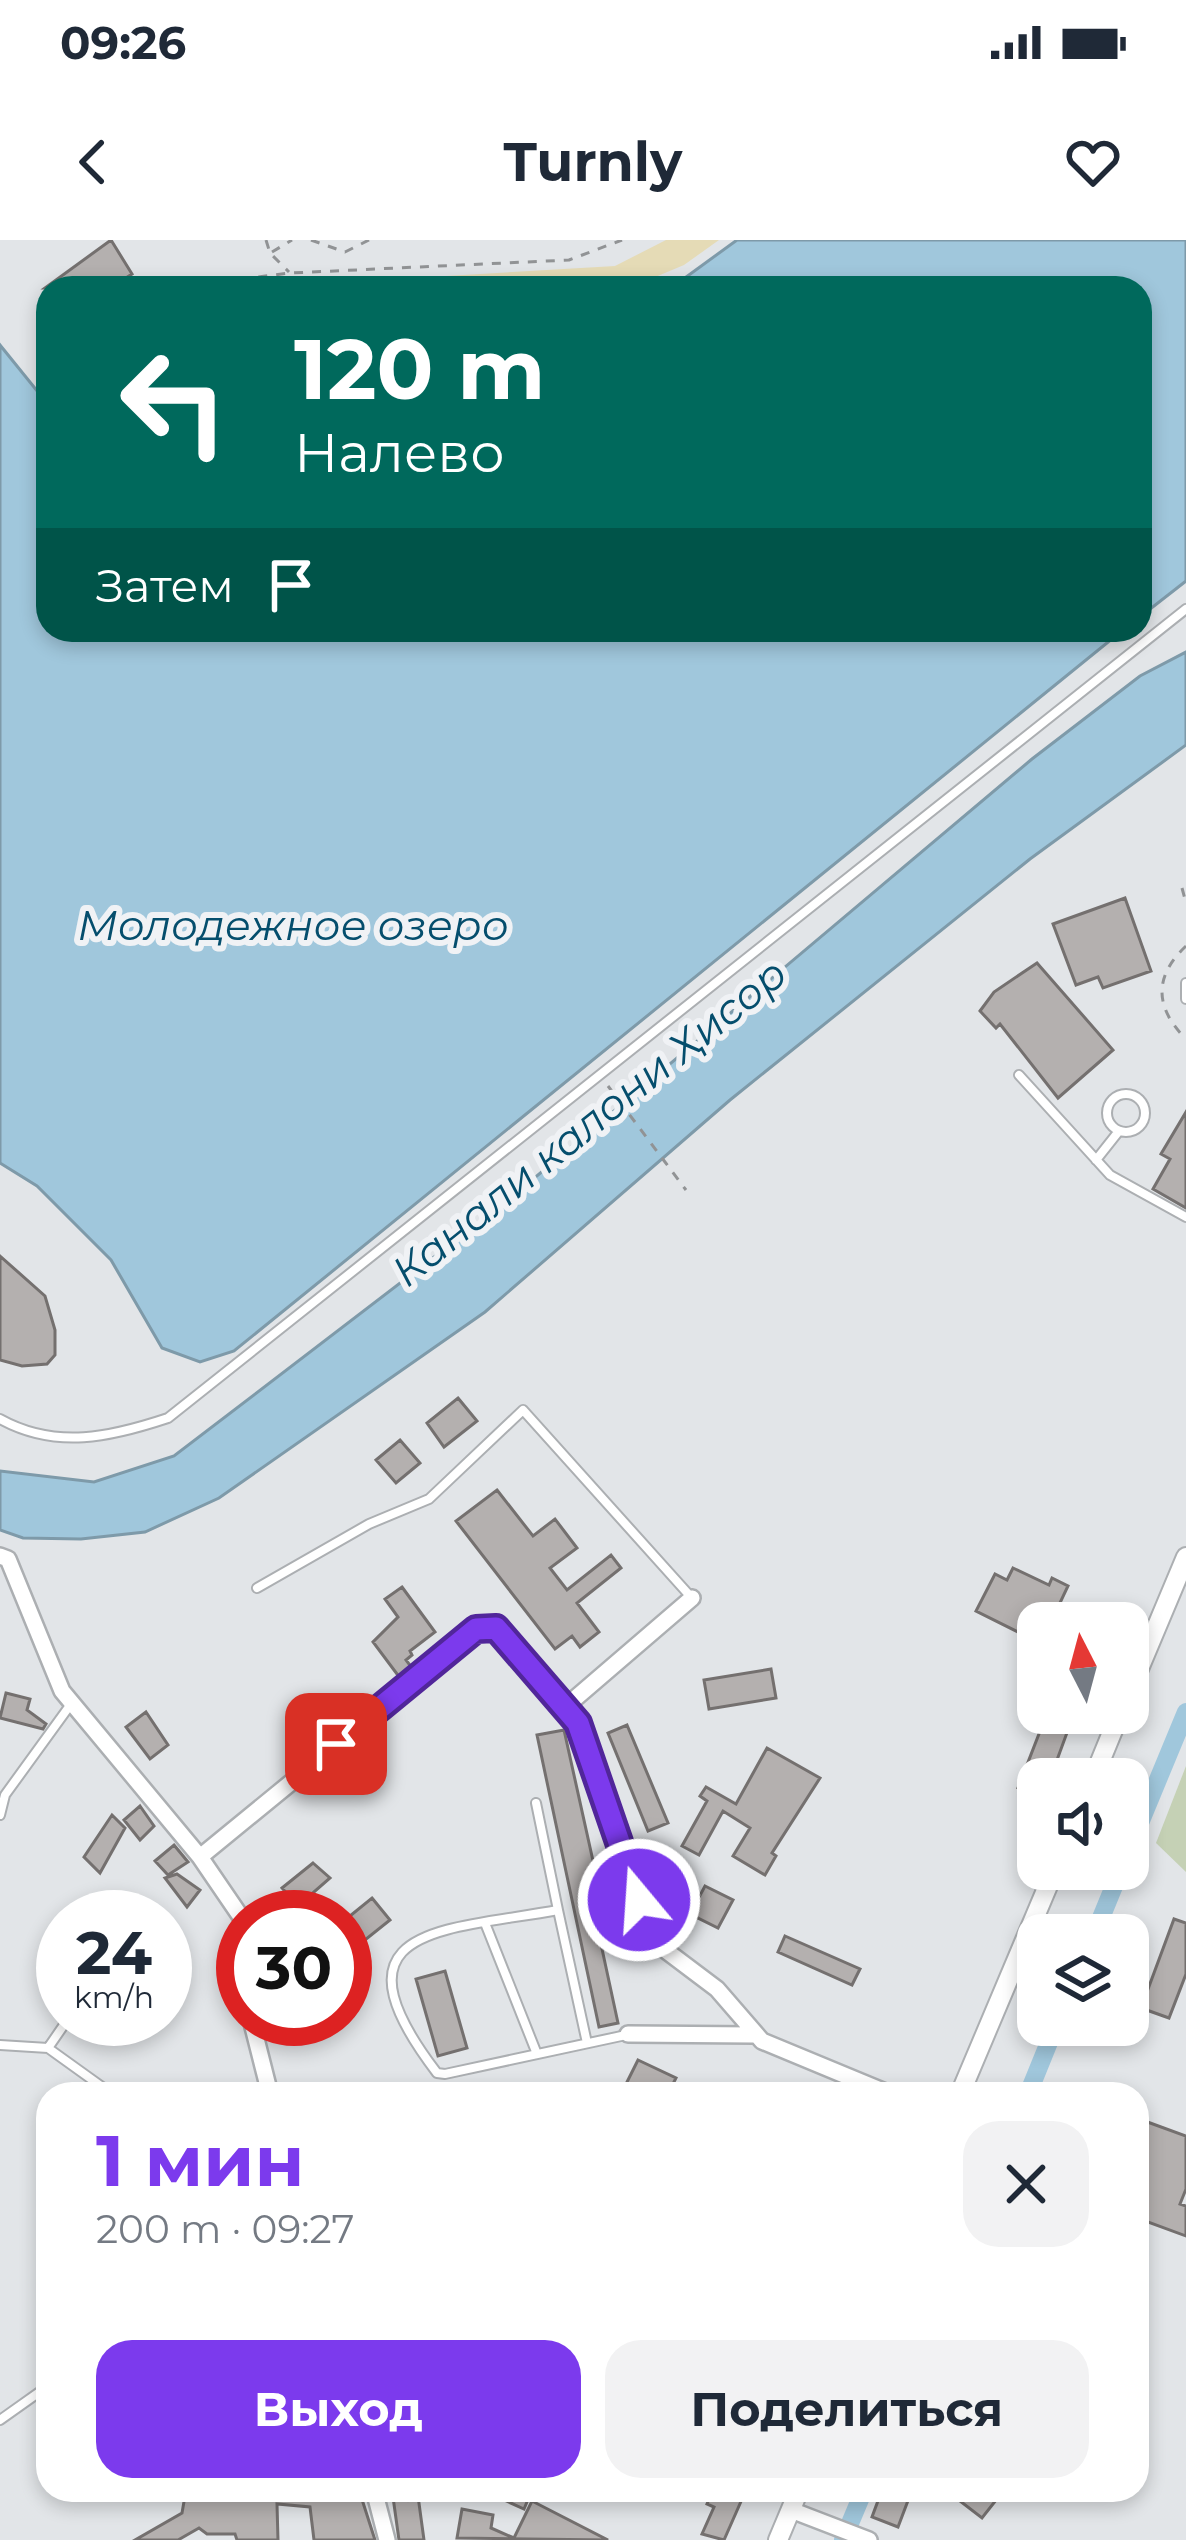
<!DOCTYPE html>
<html lang="ru">
<meta charset="utf-8">
<style>
:root{--surface:#fff;--page:#f2f2f3;--text:#1f2937;--muted:#747a83;--accent:#7c3aed}
body{margin:0;font-family:Montserrat,sans-serif;background:var(--page);color:var(--text);height:100vh;display:flex;flex-direction:column;font-size:45px;white-space:nowrap}
*{box-sizing:border-box;margin:0}
p{font-size:39px;color:var(--muted)}
.icon{flex:none;width:66px;height:66px;fill:none;stroke:currentColor;stroke-width:2;stroke-linecap:round;stroke-linejoin:round}
.map{position:relative;flex:1;overflow:hidden}
.panel{position:absolute;left:36px;top:1842px;width:1113px;height:420px;display:flex;flex-direction:column;background:var(--surface);border-radius:36px;box-shadow:0 6px 18px #0003}
.panel>*{flex:none}
.hud{position:absolute;left:36px;top:36px;width:1116px;height:366px;border-radius:36px;box-shadow:0 6px 18px #0003;background:#00695c;color:#fff;overflow:hidden}
.needle{width:78px;rotate:354deg}
.buttons{position:absolute;left:1017px;top:1362px;display:grid;gap:24px}
.buttons a{display:grid;place-items:center;width:132px;height:132px;border-radius:24px;background:var(--surface);box-shadow:0 6px 18px #0003;font-size:60px}
.speed{position:absolute;left:36px;top:1650px;display:flex;gap:24px;font-size:60px;font-weight:700;text-align:center}
.speed>*{display:grid;place-content:center;width:156px;height:156px;border-radius:50%;background:var(--surface);box-shadow:0 6px 18px #0003;line-height:1}
.speed small{font-size:30px;font-weight:400}
.speed .limit{border:18px solid #d22;background:#fff;color:#111}
.pin{position:absolute;display:grid;place-items:center;width:102px;height:102px;color:#fff;margin:-51px;border-radius:24px;box-shadow:0 6px 18px #0006}
.me{position:absolute;width:132px;margin:-66px;rotate:342deg;stroke-linejoin:round;filter:drop-shadow(0 0 9px #0008)}
.turn{display:flex;align-items:center;gap:42px;height:252px;padding:0 60px;font-size:54px}
.turn .icon{width:156px;height:156px;stroke-width:2.5}
.turn b{display:block;font-size:84px;line-height:102px}
.then{display:flex;align-items:center;height:114px;padding:0 60px;background:#0003;gap:24px;font-size:45px}
.round{display:grid;place-items:center;flex:none;width:126px;height:126px;border-radius:36px;background:var(--page)}
.overview{display:flex;align-items:center;justify-content:space-between;height:204px;padding:0 60px}
h1{font-size:72px;font-weight:700;line-height:90px;color:var(--accent)}
.button{display:flex;gap:24px;margin-top:auto;padding:24px 60px}
.button a{flex:1;height:138px;border-radius:36px;background:var(--accent);color:#fff;font-size:48px;font-weight:700;line-height:138px;text-align:center}
.button a+a{background:var(--page);color:var(--text)}
.status{display:flex;justify-content:space-between;align-items:center;height:84px;padding:0 60px;background:var(--surface);direction:ltr}
.status svg{height:33px;fill:currentColor}
header{display:flex;justify-content:space-between;align-items:center;height:156px;padding:0 60px;background:var(--surface);font-size:54px;font-weight:700}
.map>svg:first-child{display:block}
.green{fill:#c5d1b5}
.sand{fill:#e5dbb6}
.water{fill:#a0c7dc;stroke:#7e9aa9;stroke-width:3}
.lines{fill:none;stroke-linecap:round;stroke-linejoin:round}
.canal{stroke:#a0c7dc;stroke-width:18}
.building{fill:#b4b0af;stroke:#74706f;stroke-width:3}
.service-casing{stroke:#acafb2;stroke-width:12}
.minor-casing{stroke:#acafb2;stroke-width:20}
.tertiary-casing{stroke:#acafb2;stroke-width:22}
.path{stroke:#919395;stroke-width:3;stroke-dasharray:9 9;stroke-linecap:butt}
.service{stroke:#fff;stroke-width:8}
.minor{stroke:#fff;stroke-width:15}
.tertiary{stroke:#fff;stroke-width:18}
.route-casing{stroke:#51269a;stroke-width:30}
.route{stroke:#7c3aed;stroke-width:21}
.labels{text-anchor:middle;dominant-baseline:central;stroke-width:12;stroke-linejoin:round;paint-order:stroke}
.water-label{font-size:42px;font-style:italic;fill:#054e6d;stroke:#f0f2f5}
</style>
<div class="status"><b>09:26</b><svg viewBox="0 0 49 12"><path d="M0 12V9h3v3zM5 12V6h3v6zM10 12V3h3v9zM15 12V0h3v12zM26 1h20v11H26zM47 4h2v5h-2z"/></svg></div>
<header><svg class="icon" aria-label="back" viewBox="0 0 24 24"><path d="M15 5l-7 7 7 7"/></svg>Turnly<svg class="icon" aria-label="heart" viewBox="0 0 24 24"><path d="M12 20l-8-8c-3-5 5-10 8-4 3-6 11-1 8 4z"/></svg></header>
<div class="map">
<svg width="1186" height="2300" viewBox="0 0 1186 2300">
<rect width="100%" height="100%" fill="#e2e5e8"/>
<path class="green" d="M1186,1526V1632L1156,1603Z"/>
<path class="sand" d="M666,0H719L684,25L629,48H241L615,26Z"/>
<path class="water" d="M737,0H1186V341L1140,377V48H671Z
M0,105L42,157L48,155V390H1123L234,1111L200,1122L162,1108L111,1020L37,946L0,923Z
M1186,412V505L1030,619L730,860L485,1072L219,1258L145,1292L81,1299L23,1298L0,1290V1231L94,1242L174,1216L506,962L1032,519L1140,436Z"/>
<g class="lines">
<path class="canal" d="M1128,1612L1186,1472
M1094,1695L1121,1629
M1028,1854L1056,1785
M843,2300L864,2250"/>
</g>
<path class="building" d="M111,0L132,34L115,45L105,38L89,48H45Z
M1125,658L1151,731L1103,748L1098,737L1076,745L1053,684Z
M1037,723L1113,810L1058,858L1000,784L996,788L980,771L994,752Z
M1186,872V968L1153,949L1170,919L1161,914Z
M0,1016L45,1056L55,1090V1115L47,1124L22,1126L0,1120Z
M458,1158L477,1181L444,1207L427,1183Z
M400,1200L420,1223L396,1243L376,1220Z
M497,1250L533,1296L555,1279L577,1308L550,1328L567,1350L611,1315L621,1328L577,1363L599,1392L580,1407L572,1396L555,1409L456,1281Z
M1013,1328L1049,1345L1052,1338L1068,1346L1058,1367L1069,1372L1063,1383H1038L1034,1409L1020,1403L1024,1395L976,1371L995,1334L1007,1340Z
M402,1347L435,1392L410,1411L412,1415L406,1420L412,1428L400,1438L373,1402L398,1377L385,1359Z
M771,1429L776,1458L709,1469L704,1440Z
M6,1453L30,1459L27,1470L46,1484L43,1489L0,1478Z
M146,1472L168,1505L150,1519L126,1487Z
M1044,1481L1068,1490L1050,1539H1038V1556L1018,1548Z
M627,1485L668,1583L648,1591L608,1493Z
M564,1490L609,1693L599,1695L618,1783L599,1787L537,1495Z
M767,1508L820,1538L772,1613L776,1616L765,1635L733,1616L750,1588L723,1571L699,1615L682,1606L707,1561L700,1556L706,1547L736,1564Z
M140,1566L154,1586L140,1600L124,1580Z
M112,1575L125,1588L100,1633L84,1617Z
M174,1605L188,1622L168,1635L155,1621Z
M313,1623L330,1638L298,1666L282,1648Z
M177,1634L200,1650L187,1667L165,1638Z
M705,1646L733,1660L718,1688L690,1674Z
M372,1658L390,1680L345,1716V1680Z
M1174,1679L1186,1683V1734L1169,1778L1141,1768Z
M785,1696L860,1729L852,1745L778,1712Z
M445,1731L467,1808L438,1816L416,1739Z
M638,1820L676,1838L668,1854H621Z
M1142,1880L1186,1896V1949L1180,1964L1186,1966V1996L1137,1978Z
M186,2250H359L375,2300H314L310,2267L277,2264L278,2300H237L235,2294H207L199,2288L178,2300H135L182,2273Z
M392,2250H407L409,2260L418,2256L424,2300H399Z
M482,2250H532L524,2269Z
M713,2250H746L724,2300L702,2294L714,2267L707,2264Z
M882,2250H912L898,2287L872,2277Z
M969,2250H1004L982,2278L960,2261Z
M532,2261L608,2300L457,2298L462,2269L493,2275L491,2288L514,2298Z"/>
<g class="lines">
<defs>
<path id="service" d="M1186,743V759
M1019,835L1110,935L1186,977
M1107 873a19 19 0 1 1 38 0a19 19 0 1 1-38 0Z
M1096,920L1119,891
M0,1179C56,1210 111,1197 168,1178L1186,369
M257,1348L369,1284L429,1259L523,1170L691,1357
M536,1563L558,1670
M0,1575L5,1555L71,1464
M485,1683L537,1814
M587,1803L558,1670C444,1691 324,1685 437,1833L445,1834L626,1795
M0,1805L48,1808L112,1854
M48,1808L68,1779
M0,2180L48,2146"/>
<path id="minor" d="M0,1316L8,1319L62,1451L200,1617L243,1680
M692,1358L564,1468L587,1501L652,1700L717,1749L762,1801L890,1854
M200,1617L481,1387L496,1388L564,1468
M251,1779L270,1854
M628,1794L754,1795
M374,2250L387,2300
M791,2270L869,2300"/>
<path id="tertiary" d="M1128,1455L1186,1317
M1093,1539L1120,1473
M960,1854L1055,1629
M778,2300L799,2250"/>
</defs>
<use href="#service" class="service-casing"/>
<use href="#minor" class="minor-casing"/>
<use href="#tertiary" class="tertiary-casing"/>
<path class="path" d="M266,0L270,13L289,32
M311,0L345,12L369,0
M272,12L292,0
M169,48L290,33L569,20L622,0
M1182,648L1186,663
M1186,706C1153,737 1155,768 1186,799
M608,846L686,950"/>
<use href="#service" class="service"/>
<use href="#minor" class="minor"/>
<use href="#tertiary" class="tertiary"/>
</g>
<g class="lines">
<defs>
<path id="route" d="M336,1504L476,1389L496,1388L578,1483L639,1660"/>
</defs>
<use href="#route" class="route-casing"/>
<use href="#route" class="route"/>
</g>
<g class="labels">
<g class="water-label">
<text x="293" y="685">Молодежное озеро</text>
<text transform="translate(589 882) rotate(-39)">Канали калони Ҳисор</text>
</g>
</g>
</svg>
<div class="buttons">
<a><svg class="needle" viewBox="-14 -14 28 28"><path d="M0-13l5 13h-10z" fill="#e53935"/><path d="M0 13l5-13h-10z" fill="#747a83"/></svg></a>
<a><svg class="icon" aria-label="sound" viewBox="0 0 24 24"><path d="M4 9h4l5-4v14l-5-4H4zM17 9q2 3 0 6"/></svg></a>
<a><svg class="icon" aria-label="layers" viewBox="0 0 24 24"><path d="M12 4l9 5-9 5-9-5zM3 14l9 5 9-5"/></svg></a>
</div>
<div class="speed"><div>24<small>km/h</small></div><div class="limit">30</div></div>
<div class="pin" style="left:336px;top:1504px;background:#d93025"><svg class="icon" aria-label="arrive" viewBox="0 0 24 24"><path d="M6 21V4h12l-3 4 3 4H6"/></svg></div>
<svg class="me" style="left:639px;top:1660px" viewBox="-20 -20 40 40"><circle r="17" fill="#7c3aed" stroke="#fff" stroke-width="3"/><path d="M0-11L8 9 0 5-8 9z" fill="#fff"/></svg>
<div class="hud">
<div class="turn"><svg class="icon" aria-label="left" viewBox="0 0 24 24"><path d="M17 20v-9H6M10 6l-5 5 5 5"/></svg><div><b>120 m</b>Налево</div></div>
<div class="then">Затем<svg class="icon" aria-label="arrive" viewBox="0 0 24 24"><path d="M6 21V4h12l-3 4 3 4H6"/></svg></div>
</div>
<section class="panel">
<div class="overview"><div><h1>1 мин</h1><p>200 m · 09:27</p></div><a class="round"><svg class="icon" aria-label="close" viewBox="0 0 24 24"><path d="M6 6l12 12M18 6L6 18"/></svg></a></div>
<div class="button"><a>Выход</a><a>Поделиться</a></div>
</section>
</div>
